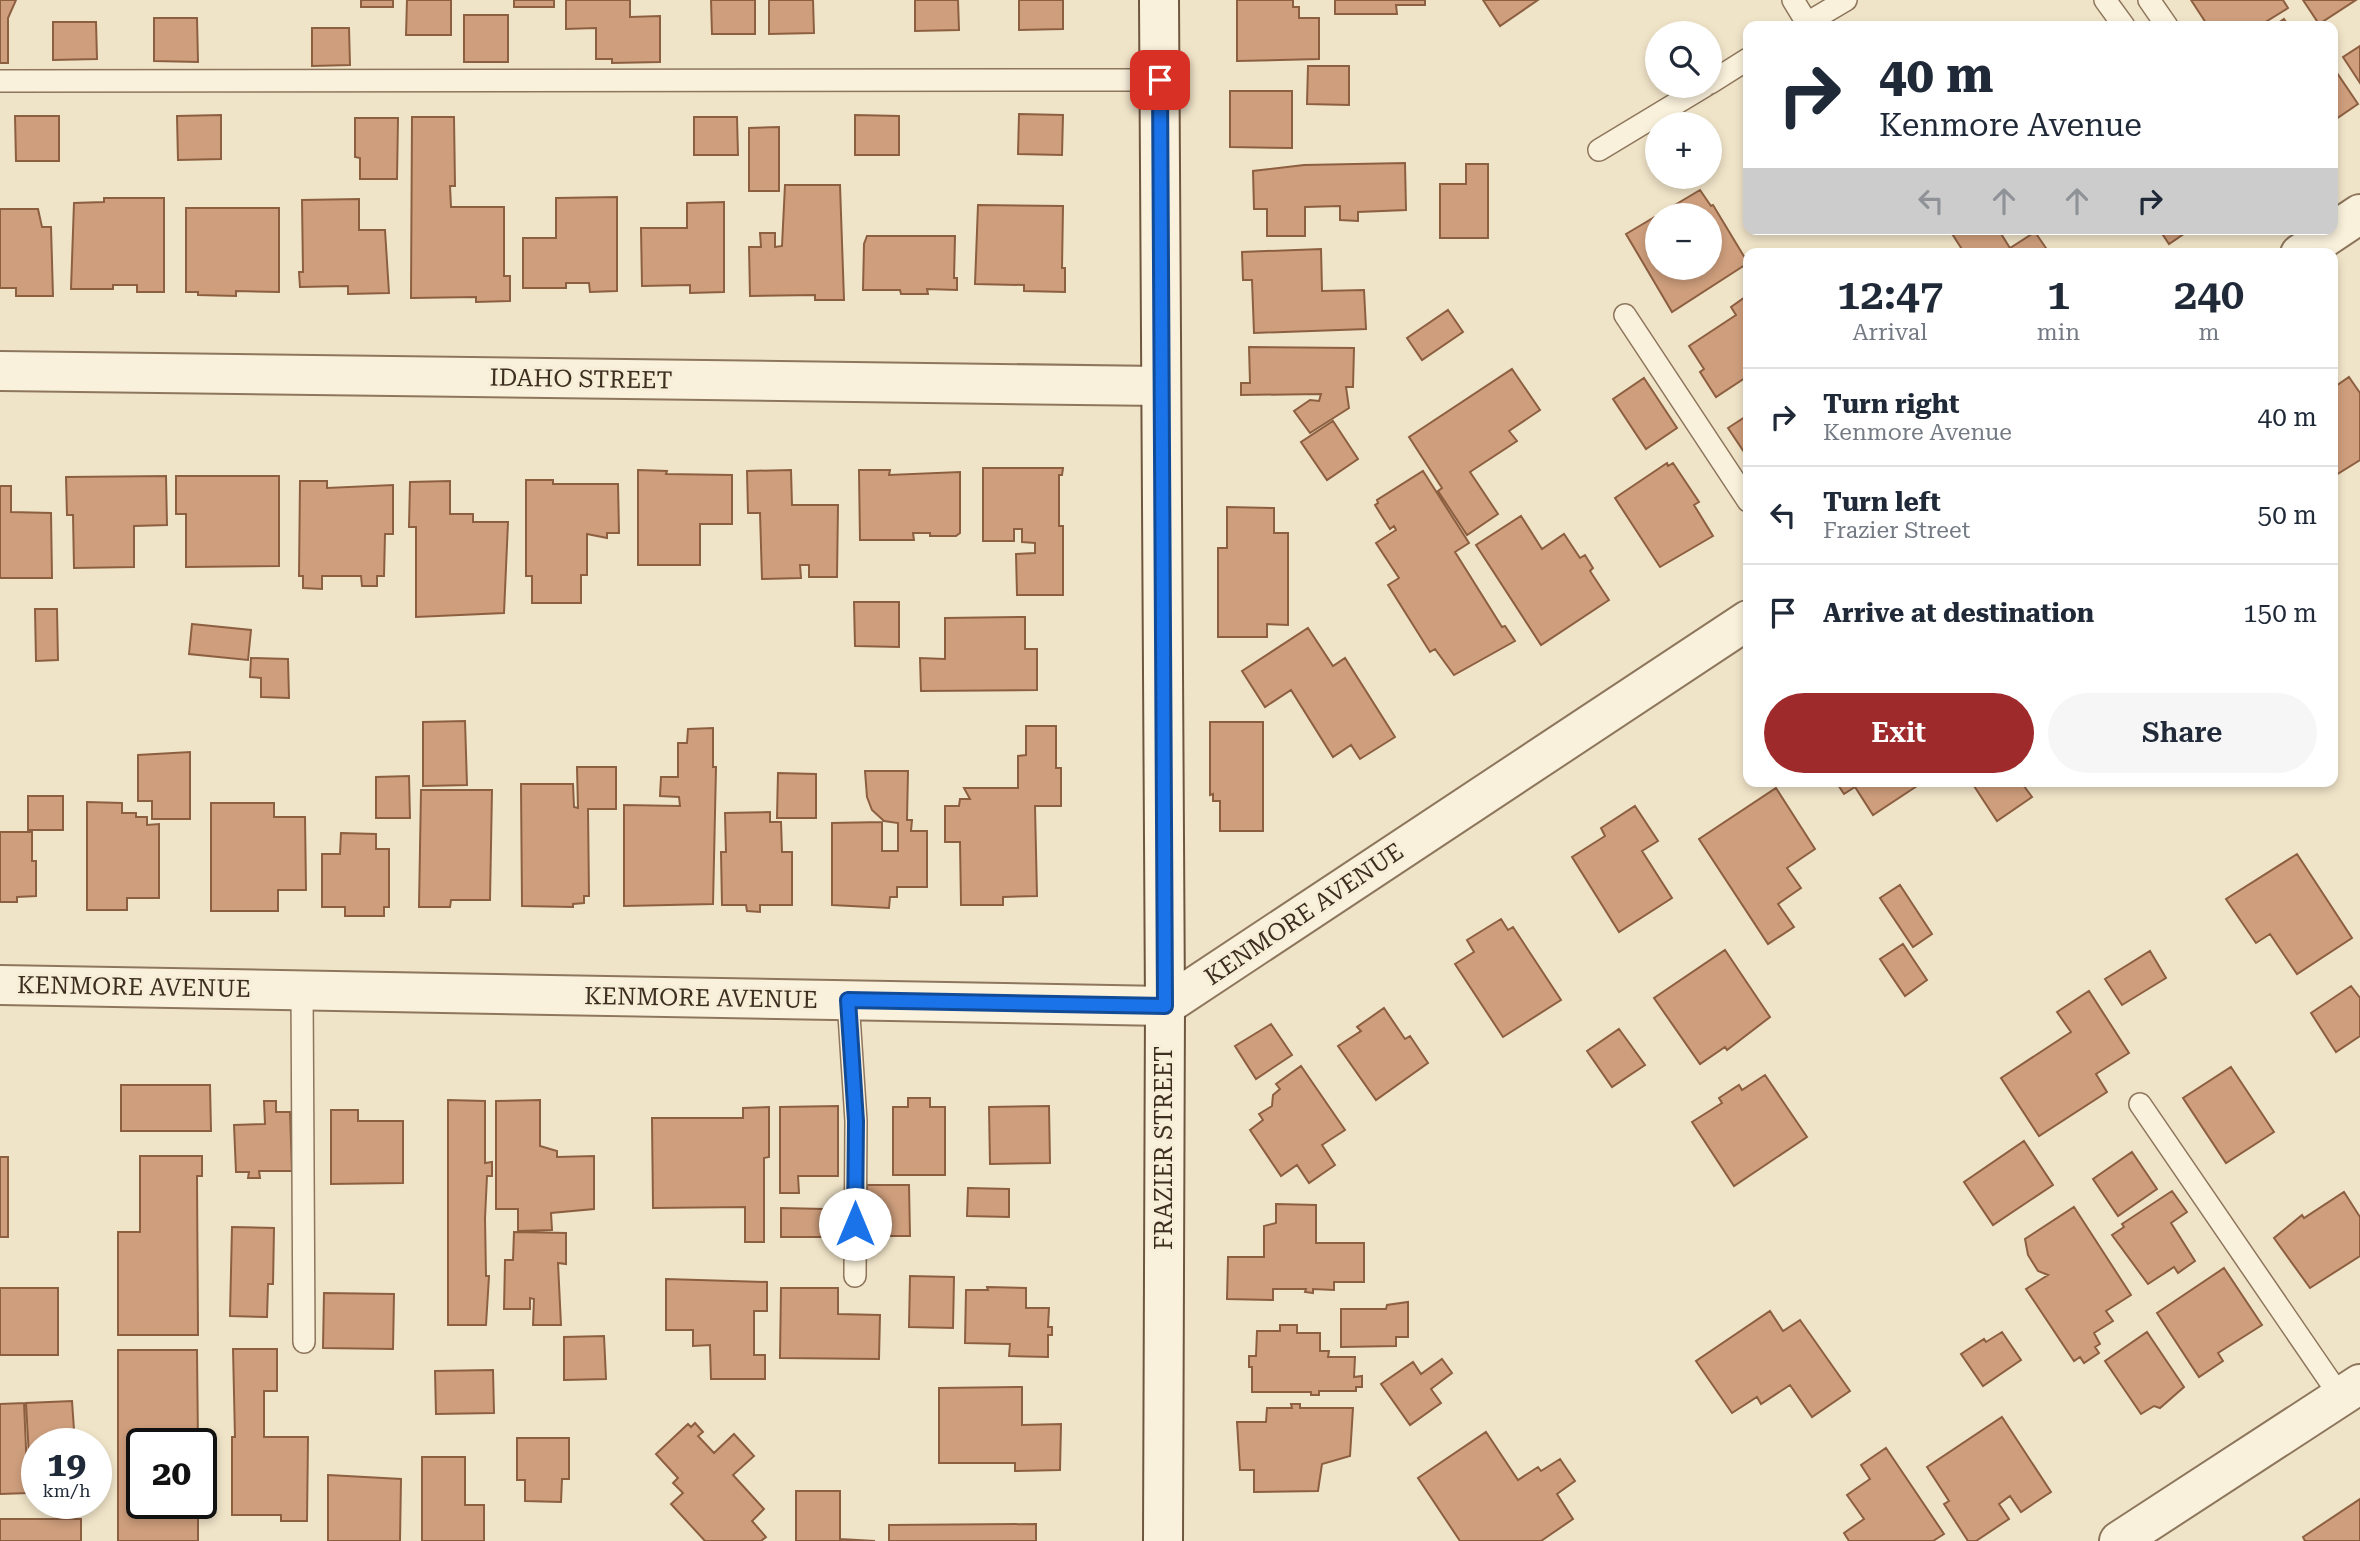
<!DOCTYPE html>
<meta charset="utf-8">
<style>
:root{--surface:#fff;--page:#f6f6f7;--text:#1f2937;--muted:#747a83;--line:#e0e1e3;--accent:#9e2a2b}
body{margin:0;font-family:"Roboto Serif",serif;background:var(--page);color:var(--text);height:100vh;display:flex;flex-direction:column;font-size:26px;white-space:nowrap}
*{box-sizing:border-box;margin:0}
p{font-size:23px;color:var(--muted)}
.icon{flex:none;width:38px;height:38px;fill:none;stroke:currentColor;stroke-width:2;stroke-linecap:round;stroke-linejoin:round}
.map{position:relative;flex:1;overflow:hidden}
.drawer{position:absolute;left:1743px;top:248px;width:595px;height:539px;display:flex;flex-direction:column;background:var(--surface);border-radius:14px;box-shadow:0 4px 10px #0003}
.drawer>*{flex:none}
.guide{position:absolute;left:1743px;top:21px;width:595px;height:214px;border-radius:14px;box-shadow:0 4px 10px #0003;background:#fff;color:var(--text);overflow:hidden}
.buttons{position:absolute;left:1645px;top:21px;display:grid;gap:14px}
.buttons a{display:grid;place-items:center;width:77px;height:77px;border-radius:50%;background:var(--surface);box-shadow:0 4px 10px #0003;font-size:35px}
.speed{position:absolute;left:21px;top:1428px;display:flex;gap:14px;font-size:35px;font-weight:700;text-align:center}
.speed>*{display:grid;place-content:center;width:91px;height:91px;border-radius:50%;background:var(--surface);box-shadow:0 4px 10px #0003;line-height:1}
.speed small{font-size:18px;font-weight:400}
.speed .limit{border:4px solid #111;border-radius:10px;background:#fff;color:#111}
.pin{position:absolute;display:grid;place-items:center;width:60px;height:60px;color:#fff;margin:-30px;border-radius:14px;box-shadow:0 4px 10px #0006}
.me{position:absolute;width:77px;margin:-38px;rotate:0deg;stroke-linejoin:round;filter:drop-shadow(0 0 5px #0008)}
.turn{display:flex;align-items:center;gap:24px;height:147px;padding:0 21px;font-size:32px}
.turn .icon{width:91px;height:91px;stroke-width:2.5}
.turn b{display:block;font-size:49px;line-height:60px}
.lanes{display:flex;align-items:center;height:66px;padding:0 21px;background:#0003;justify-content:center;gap:35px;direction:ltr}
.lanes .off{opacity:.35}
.eta{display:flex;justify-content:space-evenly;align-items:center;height:119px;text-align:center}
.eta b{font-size:42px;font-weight:600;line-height:49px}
.cta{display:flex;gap:14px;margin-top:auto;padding:14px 21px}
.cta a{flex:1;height:80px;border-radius:42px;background:var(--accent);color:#fff;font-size:28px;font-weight:600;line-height:80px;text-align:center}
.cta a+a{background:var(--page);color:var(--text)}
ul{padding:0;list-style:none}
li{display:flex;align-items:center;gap:21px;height:98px;padding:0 21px;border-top:2px solid var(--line)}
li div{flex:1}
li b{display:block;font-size:26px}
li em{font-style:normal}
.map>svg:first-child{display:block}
.building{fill:#cf9f7d;stroke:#8d5f41;stroke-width:2;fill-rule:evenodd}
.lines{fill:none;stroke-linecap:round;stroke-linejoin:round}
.lane-casing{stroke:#8d765c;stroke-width:24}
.street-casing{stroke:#8d765c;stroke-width:42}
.secondary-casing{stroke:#6f573f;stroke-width:42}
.lane{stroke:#faf1dc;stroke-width:21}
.street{stroke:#faf1dc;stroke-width:38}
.secondary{stroke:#faf1dc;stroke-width:38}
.route-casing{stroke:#114b97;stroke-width:18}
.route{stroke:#1a73e8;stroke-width:12}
.labels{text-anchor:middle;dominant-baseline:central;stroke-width:6;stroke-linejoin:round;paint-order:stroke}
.street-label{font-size:24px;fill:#3d2e20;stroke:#f7eed8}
</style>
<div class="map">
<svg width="2360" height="1541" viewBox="0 0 2360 1541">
<rect width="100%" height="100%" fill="#f0e4c8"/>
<path class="building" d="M0,0H16L8,18V63H0Z
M361,0H393V7H361Z
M407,0H451V35H406Z
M514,0H554V7H514Z
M566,0H630V17L660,16V62L612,63V59H596V28L566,29Z
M711,0H755V34H712Z
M769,0H813L814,33L769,34Z
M915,0H958L959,30L915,31Z
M1019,0H1063V29L1019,30Z
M1237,0H1293V7H1299V18H1319V59L1237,61Z
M1335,0H1425V5H1396L1397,14H1335Z
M1483,0H1538L1500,26Z
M2191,0H2283L2288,8L2259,26H2208Z
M2303,0H2356L2319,24Z
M464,15H508V62H464Z
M154,18H197L198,62L154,61Z
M2284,19L2289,26H2274Z
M53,22H96L97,59L53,60Z
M312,28H349L350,65L312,66Z
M2360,46V83L2343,57Z
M1308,66H1349V105L1307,104Z
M2333,67L2358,104L2333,121Z
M1230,91H1292V148L1230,147Z
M1019,114L1063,115L1062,155L1018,154Z
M221,115V159L178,160L177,116Z
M855,115L899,116V155H855Z
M15,116H59V161H16Z
M412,117H454L455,186H450L451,207H504V276H510V301L476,302V297L411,298Z
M694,117H737L738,155H694Z
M355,118H398L397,179H360V158L355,157Z
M779,127V191H749V128Z
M1405,163L1406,210L1358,212V221L1340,220V206L1305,207V236H1267V209H1254L1253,171L1304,165Z
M1466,164H1488V238H1440V184H1466Z
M785,185H840L844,300H815V295L750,296L749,247H761L760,233H775V247L782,246Z
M1700,190L1711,206L1713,205L1748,263L1672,312L1626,234ZM1657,215H1710V268H1657Z
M617,197V291L590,292L589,283H566V288H523V238H556V198Z
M104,198H164V292H137V285H113V289H71L74,203L104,202Z
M359,199V230H385L389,293L348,294V286L300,287L299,272H303L302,200Z
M724,202V292L690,293V285L642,286L641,228H687V203Z
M978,205L1063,206L1062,268H1065V292L1024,291V285L975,284Z
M186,208H279V292L236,291V296L198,295V292H186Z
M0,209H38L42,227H51L53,296H16V288H0Z
M1949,229H1998L2010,248L2035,232L2050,254H1965Z
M2159,229H2191L2169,244Z
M867,236H955L954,278H957V290L927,289L928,294H901L900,290H863L864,244Z
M1321,249L1322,291L1364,290L1366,329L1254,333L1252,280H1243L1242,252Z
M1748,295V376L1716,397L1700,372L1704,369L1689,346L1736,315L1731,307Z
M1448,310L1463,332L1422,360L1407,338Z
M1249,347L1354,348L1353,387H1346L1349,408L1310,433L1294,411L1310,400L1319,401L1321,394L1241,395V383H1250Z
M1512,369L1540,410L1509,431L1517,441L1470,472L1498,514L1467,535L1438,491L1442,488L1409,437Z
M2349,377L2360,393V460L2336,475L2333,471V388Z
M1644,378L1677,428L1646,449L1613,399Z
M1748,415V458L1728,428Z
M1333,421L1358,459L1327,480L1301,442Z
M1667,463L1668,466L1673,463L1699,502L1694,505L1713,536L1660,567L1615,498Z
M983,468H1063L1062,475H1059V526H1063V595H1017L1016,554L1035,553V543L1022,542V529H1014V541H983Z
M638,470L667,471L666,474L732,475V524H700V565H638Z
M791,470L792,505H838L837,577H809V565H800L801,578L762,579L760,513H748L747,471Z
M859,470H890L889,475L960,472V533L956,536H930V533H913L914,540H860Z
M1423,471L1469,543L1455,552L1502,627L1505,626L1515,641L1454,675L1435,649L1430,652L1388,585L1399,578L1376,543L1396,530L1394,526L1390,529L1375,505L1378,503L1377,500Z
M166,476L167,525L134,526V567L74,568L73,515H67L66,477Z
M176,476H279V566L186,567V514H176Z
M526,480H553V484H618L619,533H607V538L587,534V575H581V603H532V576H526Z
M300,481H327V488L393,485V534H385L384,576H377V586H362L361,576H322V589L303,588V576H299Z
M450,481V514H473V522H508L504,613L416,617V527H409L410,482Z
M0,486H11V512L51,513L52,578H0Z
M1227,507L1274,508V533H1288V625L1267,624V637H1218V548H1227Z
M1521,516L1542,549L1564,534L1580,558L1585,555L1593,568L1590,571L1609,600L1541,645L1476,545Z
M854,602H899V647L855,646Z
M35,609H57L58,660L36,661Z
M1025,617V649H1037V690L921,691L920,658L945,659V618Z
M192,624L251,630L248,660L189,654Z
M1308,628L1333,666L1345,658L1395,737L1360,759L1351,745L1333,757L1291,690L1265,707L1242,671Z
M251,658L288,659L289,698L261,697V678L250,677Z
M465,721L467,785L423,786V722Z
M1210,722H1263V831H1220V801H1213V794L1210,795Z
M1026,726H1056V768H1061V806H1035L1037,896L1003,897V905H961L960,842H945V806H959L960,799H970L964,788H1018V756L1026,755Z
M713,728V767H716L713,904L624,906V805L680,806L679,797L660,796L661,777H678V743H687L688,729Z
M190,752V819H152V801H138V755Z
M577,767H616V809H588L589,896H584V903L573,904V907L522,906L521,784H573L574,807L578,808Z
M865,771H908L907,820H912L911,831H927V887H897V897H890L889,908L832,905V823L882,822V851H898V823L884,821L872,810L867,797Z
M778,773L816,774V818H777Z
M409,776L410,818H376V777Z
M1836,782H1919L1920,784L1873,815L1855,787L1844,794Z
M1979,782H2021L2032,797L1997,821L1974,786Z
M1776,788L1815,849L1787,868L1801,888L1778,904L1794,927L1768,944L1699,839Z
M421,790H492L490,900H451L450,907H419Z
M28,796H63V830H28Z
M87,802L122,803V813H136V817H147V825L159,824V898H127V910H87Z
M211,803H274V817H305L306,890H278V911H211Z
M1635,806L1658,841L1642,851L1672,898L1619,932L1572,857L1605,836L1601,828Z
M770,812V822H781L782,852H792V905H760V912L747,911L746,905H722L721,852H726L725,813Z
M0,832H32V861H36V896L17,897V902H0Z
M341,833L376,834V849H389V907H384V916H345V907H322V854H340Z
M2297,854L2352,938L2297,974L2270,934L2256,943L2226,899Z
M1900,885L1932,934L1913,947L1880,898Z
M1501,919L1508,930L1513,927L1561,1000L1503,1037L1455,964L1474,952L1467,940Z
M1903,944L1927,980L1905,996L1880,959Z
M1725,950L1770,1017L1727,1050L1725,1047L1700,1064L1654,998Z
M2150,951L2166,978L2122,1005L2105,979Z
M2351,986L2360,998V1036L2336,1052L2311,1013Z
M2089,991L2129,1053L2096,1074L2107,1092L2039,1136L2001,1078L2071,1032L2057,1012Z
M1384,1008L1405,1039L1410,1036L1428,1063L1376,1100L1338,1046L1361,1031L1357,1027Z
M1271,1024L1292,1055L1256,1079L1235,1046Z
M1619,1029L1645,1065L1612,1087L1587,1051Z
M1301,1066L1345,1130L1322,1145L1335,1165L1309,1183L1297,1165L1281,1176L1250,1130L1263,1120L1259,1114L1272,1106L1273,1095L1280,1089L1276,1084Z
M2231,1067L2274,1132L2226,1163L2183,1098Z
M1765,1075L1807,1137L1734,1186L1692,1122L1722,1103L1719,1098L1739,1085L1742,1090Z
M121,1085H210L211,1131H121Z
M908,1098H930V1107H945V1175H893V1107H908Z
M448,1100L485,1101V1163L492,1162V1176H487L485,1218L486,1276H489L486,1325H448Z
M540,1100V1146L557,1151V1157L594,1156V1209L551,1213L552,1230L518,1231V1209H496V1101Z
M264,1101H276V1112H290L292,1171H259L260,1178H248L249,1172H236L234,1125L265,1124Z
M838,1106V1176H798L799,1193H780V1107Z
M1049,1106L1050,1163L990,1164L989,1107Z
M769,1107V1157L764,1158V1242H745V1207L653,1208L652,1118H743V1108Z
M331,1110H358V1121H403V1183L331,1184Z
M2024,1141L2053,1185L1993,1225L1964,1182Z
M2132,1152L2157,1189L2118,1216L2093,1179Z
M140,1156H202V1176H197L198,1335H118V1232H140Z
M0,1157H8V1237H0Z
M867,1185H909L910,1236H868Z
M968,1188L1009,1189V1217L967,1216Z
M2172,1191L2187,1212L2171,1223L2195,1261L2178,1273L2174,1267L2148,1284L2112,1235L2124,1227L2122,1224Z
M2344,1192L2360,1217V1256L2310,1288L2274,1238L2302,1215L2304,1218Z
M1276,1204L1316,1205V1243H1364V1282H1334V1290L1313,1289V1293L1305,1292L1306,1289H1273V1300L1227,1299L1228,1257H1264V1226L1276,1223Z
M2074,1207L2131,1295L2106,1311L2113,1321L2094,1333L2100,1344L2095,1347L2099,1353L2084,1363L2080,1357L2074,1361L2026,1289L2048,1275L2038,1271L2028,1255L2025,1239Z
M781,1208L824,1209L823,1237H781Z
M232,1227L274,1228L273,1284H268L267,1317L230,1316Z
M514,1232L566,1233V1264L558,1263L561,1325H533L534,1299L530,1298V1309H504L505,1260H513Z
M2224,1268L2262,1325L2218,1353L2223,1361L2199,1377L2157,1313Z
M910,1276L954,1277L953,1328L909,1327Z
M666,1279L767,1282V1311H754V1355H765V1379H711L710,1345L693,1346V1330H666Z
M987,1287L1026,1288V1308H1049L1048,1327H1052V1335H1048V1357L1009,1356L1010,1344L965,1343L966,1290H988Z
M0,1288H58V1355H0Z
M781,1288H838V1314L880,1315L879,1359L780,1358Z
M324,1293L394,1294L393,1349L323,1348Z
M1408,1302V1337H1396V1346L1341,1347V1309H1386L1387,1305Z
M1770,1311L1783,1331L1800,1320L1850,1391L1812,1417L1790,1385L1761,1404L1757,1397L1732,1413L1696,1361Z
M1280,1325H1297V1333H1320V1351H1329L1328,1357H1355L1354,1377L1362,1376V1387H1356V1391H1319V1395H1311V1392H1252V1367H1249V1356H1256L1257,1331H1280Z
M2002,1332L2021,1360L1983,1386L1961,1354L1984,1339L1986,1342Z
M2147,1332L2184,1387L2160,1408L2154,1406L2141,1414L2105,1361Z
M604,1336L606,1379L564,1380V1337Z
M233,1349H277V1391H264V1437H308L307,1521H281V1515H232V1437H235Z
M118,1350H197L198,1444H142V1503H198V1541H118Z
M1442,1359L1452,1373L1431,1389L1441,1403L1410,1425L1381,1384L1413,1362L1421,1374Z
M493,1370L494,1413L436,1414L435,1371Z
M1022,1387V1425L1061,1424L1060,1470L1015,1471V1463H939V1388Z
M72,1401L75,1444H37V1493H31L26,1403Z
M24,1403L28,1493L0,1494V1404Z
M1291,1404H1300V1408H1353L1350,1456L1322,1464L1318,1491L1254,1492V1470H1240L1237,1422H1266L1267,1408H1292Z
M2002,1417L2051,1492L2021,1512L2010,1496L1999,1504L2009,1519L1976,1541H1968L1944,1504L1949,1501L1927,1467Z
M695,1423L703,1432L698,1436L714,1453L734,1434L754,1456L733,1475L764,1509L752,1521L766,1537L761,1541H705L671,1504L683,1493L673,1483L678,1478L656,1454L688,1424L691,1427Z
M1486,1432L1518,1480L1538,1467L1541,1471L1560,1459L1575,1481L1557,1494L1573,1519L1541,1541H1460L1418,1478Z
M517,1438H569V1479H562L561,1502L525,1501V1480H517Z
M1886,1448L1944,1534L1933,1541H1849L1844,1533L1864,1519L1847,1495L1870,1479L1861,1465Z
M422,1457H465V1505H484V1541H422Z
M328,1475L401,1479L400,1541H328Z
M796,1491H840V1539L875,1541H796Z
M2360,1499V1541H2305L2303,1537Z
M0,1519H81V1541H0Z
M1036,1524V1541H889V1525Z"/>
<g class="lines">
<defs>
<path id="lane" d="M1793,0L1807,23L1846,0
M2105,0L2124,26
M2149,0L2167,26
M0,81L1160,80
M1710,83L1748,59
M1599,150L1705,86
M1625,315L1748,501
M302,990L304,1342
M848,1000L856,1121L855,1276
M2140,1104L2340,1396"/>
<path id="street" d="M2300,254L2360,214
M0,371L1161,386
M0,985L1165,1006L1748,620
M2119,1541L2360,1384"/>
<path id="secondary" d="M1159,0L1165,1006L1163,1541"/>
</defs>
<use href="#lane" class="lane-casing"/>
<use href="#street" class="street-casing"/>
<use href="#secondary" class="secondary-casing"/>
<use href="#lane" class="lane"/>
<use href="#street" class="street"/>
<use href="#secondary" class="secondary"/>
</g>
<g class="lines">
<defs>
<path id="route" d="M855,1224L856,1121L848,1000L1165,1006L1160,80"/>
</defs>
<use href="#route" class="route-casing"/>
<use href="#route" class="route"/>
</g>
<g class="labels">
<g class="street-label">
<text transform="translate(581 379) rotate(1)">IDAHO STREET</text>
<text transform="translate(1304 914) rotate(-34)">KENMORE AVENUE</text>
<text transform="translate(134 987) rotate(1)">KENMORE AVENUE</text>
<text transform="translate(701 998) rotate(1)">KENMORE AVENUE</text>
<text transform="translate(1164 1148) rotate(-90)">FRAZIER STREET</text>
</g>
</g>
</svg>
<div class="buttons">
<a><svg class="icon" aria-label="search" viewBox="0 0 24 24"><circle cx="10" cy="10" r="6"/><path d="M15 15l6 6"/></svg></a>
<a>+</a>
<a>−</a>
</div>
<div class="speed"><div>19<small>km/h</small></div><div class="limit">20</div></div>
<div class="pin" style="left:1160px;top:80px;background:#d93025"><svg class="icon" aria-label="arrive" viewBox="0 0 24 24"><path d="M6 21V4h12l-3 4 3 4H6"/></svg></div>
<svg class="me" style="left:855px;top:1224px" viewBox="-20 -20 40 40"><circle r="19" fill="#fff"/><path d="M0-13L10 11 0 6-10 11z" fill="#1a73e8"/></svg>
<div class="guide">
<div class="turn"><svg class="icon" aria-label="right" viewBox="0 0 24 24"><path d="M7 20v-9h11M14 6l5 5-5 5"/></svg><div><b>40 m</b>Kenmore Avenue</div></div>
<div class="lanes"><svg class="icon off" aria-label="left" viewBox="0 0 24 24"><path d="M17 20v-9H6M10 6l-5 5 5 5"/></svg><svg class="icon off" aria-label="ahead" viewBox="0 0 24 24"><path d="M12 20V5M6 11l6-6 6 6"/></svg><svg class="icon off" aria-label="ahead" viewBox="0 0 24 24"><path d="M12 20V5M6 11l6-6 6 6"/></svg><svg class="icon" aria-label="right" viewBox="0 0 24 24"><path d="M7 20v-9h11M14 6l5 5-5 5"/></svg></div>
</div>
<section class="drawer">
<div class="eta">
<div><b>12:47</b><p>Arrival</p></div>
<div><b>1</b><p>min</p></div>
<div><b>240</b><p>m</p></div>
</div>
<ul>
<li><svg class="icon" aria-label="right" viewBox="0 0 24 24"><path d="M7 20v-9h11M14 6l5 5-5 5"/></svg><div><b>Turn right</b><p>Kenmore Avenue</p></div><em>40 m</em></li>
<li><svg class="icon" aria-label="left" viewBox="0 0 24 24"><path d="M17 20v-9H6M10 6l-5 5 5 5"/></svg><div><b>Turn left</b><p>Frazier Street</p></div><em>50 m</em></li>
<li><svg class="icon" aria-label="arrive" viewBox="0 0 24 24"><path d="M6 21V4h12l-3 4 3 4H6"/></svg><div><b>Arrive at destination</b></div><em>150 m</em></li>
</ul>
<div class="cta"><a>Exit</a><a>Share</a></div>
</section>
</div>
